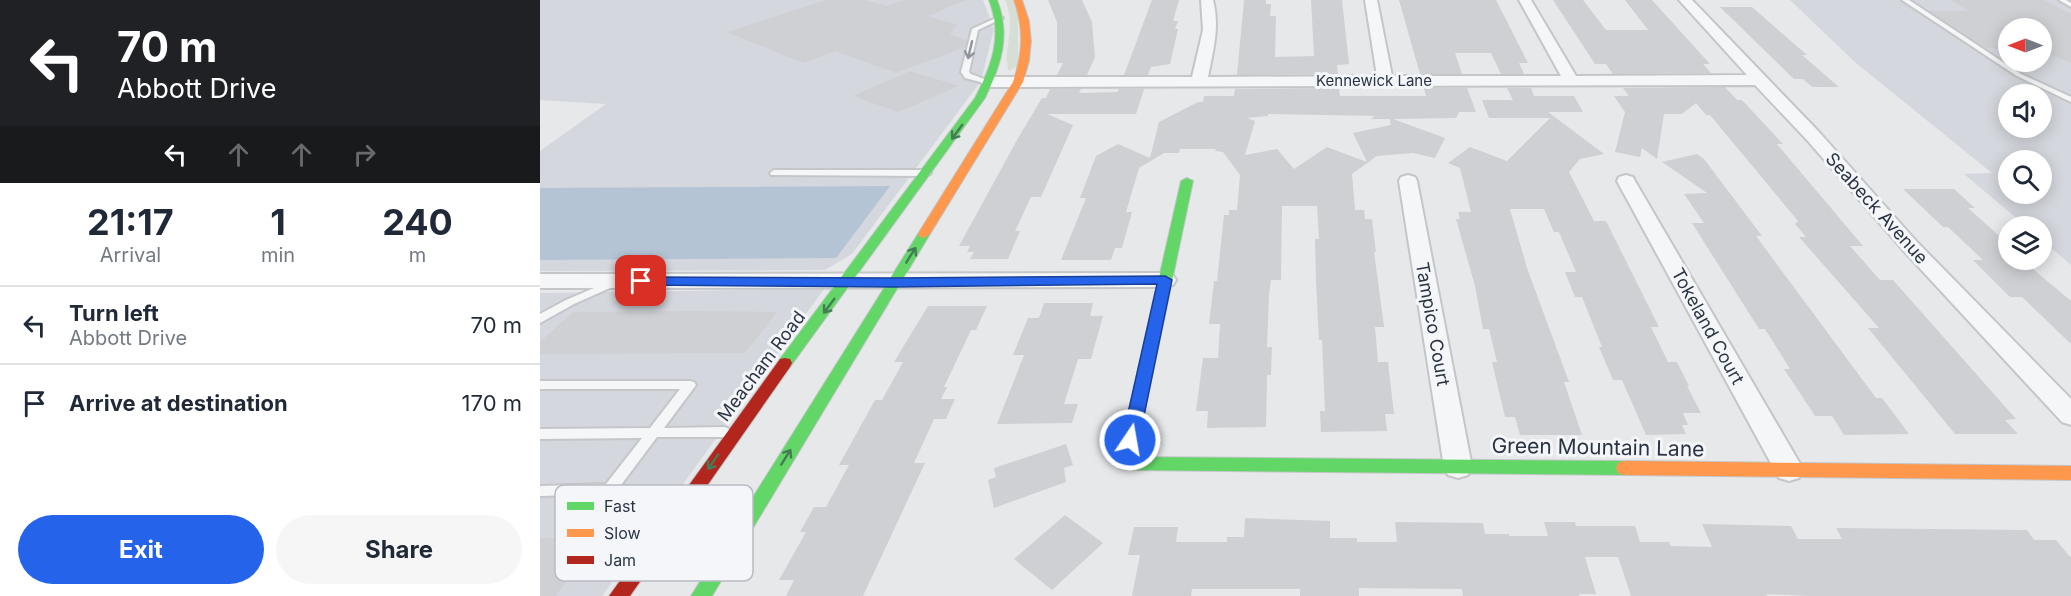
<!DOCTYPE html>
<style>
:root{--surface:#fff;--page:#f6f6f7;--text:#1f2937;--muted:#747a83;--line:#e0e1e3;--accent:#2563eb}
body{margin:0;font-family:Inter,sans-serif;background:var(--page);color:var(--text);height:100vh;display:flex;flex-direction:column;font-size:22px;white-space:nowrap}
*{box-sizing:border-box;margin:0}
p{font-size:20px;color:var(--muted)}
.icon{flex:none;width:33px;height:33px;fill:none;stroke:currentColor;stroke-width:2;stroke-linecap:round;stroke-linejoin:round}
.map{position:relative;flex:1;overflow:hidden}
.details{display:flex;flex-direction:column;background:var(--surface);width:540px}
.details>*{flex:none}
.top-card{background:#202124;color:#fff;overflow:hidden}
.needle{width:39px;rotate:270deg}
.tools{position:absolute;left:1458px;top:18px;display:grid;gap:12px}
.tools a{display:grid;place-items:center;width:54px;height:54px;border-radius:50%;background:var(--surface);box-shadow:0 3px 15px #0003;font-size:30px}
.pin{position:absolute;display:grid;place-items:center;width:51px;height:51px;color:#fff;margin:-26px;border-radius:12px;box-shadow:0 3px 9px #0006}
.me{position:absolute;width:66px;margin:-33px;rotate:12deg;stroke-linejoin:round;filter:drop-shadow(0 0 4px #0008)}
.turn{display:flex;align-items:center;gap:21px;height:126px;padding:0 18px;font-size:27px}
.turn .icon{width:78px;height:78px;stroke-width:2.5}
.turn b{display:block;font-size:42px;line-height:51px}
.lanes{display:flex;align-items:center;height:57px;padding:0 18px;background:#0003;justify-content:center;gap:30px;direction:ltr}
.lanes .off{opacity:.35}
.eta{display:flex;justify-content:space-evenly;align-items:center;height:102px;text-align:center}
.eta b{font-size:36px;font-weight:700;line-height:42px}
.primary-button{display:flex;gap:12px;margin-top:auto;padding:12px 18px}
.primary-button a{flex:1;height:69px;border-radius:36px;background:var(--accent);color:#fff;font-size:24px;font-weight:700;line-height:69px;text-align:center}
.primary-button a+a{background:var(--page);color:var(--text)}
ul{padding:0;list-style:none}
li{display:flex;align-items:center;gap:18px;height:78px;padding:0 18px;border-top:2px solid var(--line)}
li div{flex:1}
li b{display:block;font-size:22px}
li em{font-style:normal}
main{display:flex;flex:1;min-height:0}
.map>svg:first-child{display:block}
.built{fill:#d4d7dd;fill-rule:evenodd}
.green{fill:#d6ded6}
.water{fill:#b4c4d5}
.building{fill:#ced0d3;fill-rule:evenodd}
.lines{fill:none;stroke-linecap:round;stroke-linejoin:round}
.lane-casing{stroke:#c4c6c8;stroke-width:4}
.street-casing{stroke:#c4c6c8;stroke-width:4}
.fast-casing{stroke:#c4c6c8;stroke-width:2}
.slow-casing{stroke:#c4c6c8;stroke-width:2}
.jam-casing{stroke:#c4c6c8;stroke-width:2}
.lane{fill:#f5f6f7;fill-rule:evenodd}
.street{fill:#f5f6f7;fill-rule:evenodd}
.fast{fill:#63d668;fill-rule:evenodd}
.slow{fill:#ff974d;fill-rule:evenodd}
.jam{fill:#b3261e;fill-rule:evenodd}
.oneway{stroke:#90959e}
.oneway2{stroke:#447d55}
.route{fill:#2563eb;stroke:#184099;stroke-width:1.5}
.labels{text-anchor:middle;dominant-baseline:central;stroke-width:6;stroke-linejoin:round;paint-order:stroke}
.far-street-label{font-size:15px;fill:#2b3445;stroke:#f4f6f9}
.street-label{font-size:18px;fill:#2b3445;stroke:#f4f6f9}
.near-street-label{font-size:21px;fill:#2b3445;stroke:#f4f6f9}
.key{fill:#f4f6f9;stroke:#b8bcc3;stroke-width:1.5}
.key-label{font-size:16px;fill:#2b3445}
</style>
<main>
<section class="details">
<div class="top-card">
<div class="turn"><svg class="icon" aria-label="left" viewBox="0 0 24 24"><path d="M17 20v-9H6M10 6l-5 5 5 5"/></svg><div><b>70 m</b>Abbott Drive</div></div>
<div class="lanes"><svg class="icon" aria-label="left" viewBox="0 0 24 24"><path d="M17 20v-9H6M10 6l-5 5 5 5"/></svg><svg class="icon off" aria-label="ahead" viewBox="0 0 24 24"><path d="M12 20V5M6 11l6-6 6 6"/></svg><svg class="icon off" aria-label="ahead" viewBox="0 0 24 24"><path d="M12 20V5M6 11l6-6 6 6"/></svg><svg class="icon off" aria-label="right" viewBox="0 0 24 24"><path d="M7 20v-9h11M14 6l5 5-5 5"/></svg></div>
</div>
<div class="eta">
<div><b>21:17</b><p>Arrival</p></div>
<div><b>1</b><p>min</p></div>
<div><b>240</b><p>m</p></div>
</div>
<ul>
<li><svg class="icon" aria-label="left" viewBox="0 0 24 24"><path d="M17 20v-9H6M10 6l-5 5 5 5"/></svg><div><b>Turn left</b><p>Abbott Drive</p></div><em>70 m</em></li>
<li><svg class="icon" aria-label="arrive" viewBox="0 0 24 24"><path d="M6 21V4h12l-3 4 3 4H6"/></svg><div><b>Arrive at destination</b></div><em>170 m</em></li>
</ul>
<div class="primary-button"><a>Exit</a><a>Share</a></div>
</section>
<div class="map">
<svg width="1531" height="596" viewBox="0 0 1531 596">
<rect width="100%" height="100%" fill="#e6e8ea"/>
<path class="built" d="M0,0H443L454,29L441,81L312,254L285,270L0,271V151L66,104L0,100Z
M1250,0H1531V265L1502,240V226H1486L1424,174L1452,173L1316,63ZM1468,28H1502V62H1468ZM1468,94H1502V128H1468ZM1468,160H1502V194H1468Z
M284,289L62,596H0V293Z"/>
<path class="green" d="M465,0H474L478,6V66L469,71C462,52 477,27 465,0Z"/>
<path class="water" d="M350,186L296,258L0,260V188Z"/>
<path class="building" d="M286,0H326L347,6L364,0H426L388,16L417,25L410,35L427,40L425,47L356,73L295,51L263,63L187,32Z
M508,0H542L552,22L555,57L547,75H517L523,63H517V22Z
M612,0H639L633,21H638L635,29H638L630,64L611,67L608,75H584Z
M704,0H726V4H731L730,16H736L735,57L774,56L771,0H802L809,64L797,65L798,74L697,75Z
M859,0H956L988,63H979L984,74H961L951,53H915L922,74H880Z
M1013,0H1043L1066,30H1108L1085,0H1112L1170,64H1163L1171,73L1073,74L1066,64H1055Z
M1410,0H1504L1531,14V63L1502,51V28H1468V49L1446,48L1389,11H1430Z
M1180,7H1212L1267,55H1262L1299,87H1272L1263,79H1254Z
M370,71L419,86L358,112L313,96Z
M1185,87L1197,100H1202L1243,144H1237L1323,246H1310L1340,280H1353L1476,419L1465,420L1478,434H1415L1328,328H1339L1259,237H1266L1255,224L1258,221L1170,115H1166L1156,103L1142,114H1124L1117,159L1102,148L1100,157L1075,152L1085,112L1074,96H1089L1083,88Z
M799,88L800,96H886L884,88H927L936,112H919L916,118L853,119L905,138L895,158L873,153L837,156L812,174L815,210H824L825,219H832L836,252H834L844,327H835L838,362H848L854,414H845L847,431L781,432L780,411H785L782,340H779L776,282L775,239H779L777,206H742L741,280H731L729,294L727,347H732L731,375H727L726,427L667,428L668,411H656L663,358H678L680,324H669L674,281H677L684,215H689V210H697L700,175L683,152L675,151L676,149H640L639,153H624L599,168L586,212H592L582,248H575L571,260H521L546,198H540L556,156L578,144L610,158L619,122L658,102H663L664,96H694L695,89ZM728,114L835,116L831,119H850L851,125L813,133L827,162L787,147L754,169L737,149L705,155L715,121L707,118L728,116Z
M967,88H991L994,96H1034L1043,112H1008L1064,154L1040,159L1029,172L1054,221H1066L1119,327H1111L1128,362H1137L1149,386H1147L1161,413H1143L1148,425H1142L1146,434L1106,435L1082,380H1073L1059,347H1062L1042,297H1035L1025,272H1036L1019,232H1014L1004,209H970L987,268L1029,382H1024L1042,435H980L975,417H965L952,362H957L949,329H943L935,286L916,219H920L918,212H931L920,168L908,163L930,147L967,161L1010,118H949L942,100H973Z
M510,89H541L539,93L577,92L579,89H604L596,114H507L533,125L501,197H491L475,231H480L468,259H430L434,252H427L430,246H419L477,140L502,98H506Z
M1157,154L1164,159L1222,236H1216L1336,398H1342L1369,434L1304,435L1292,416H1275L1244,369H1250L1225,329H1219L1152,223H1164L1144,194L1167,193L1122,162Z
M1363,189H1414L1435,208H1428L1465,241H1462L1468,247V260H1482L1531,301V344L1482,297H1470L1433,260H1443L1408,227H1403Z
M504,303H553L550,316H563L551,359H538L524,404H538L532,423L457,424L484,355H473L488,318H499Z
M388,306H447L436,330H431L404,387H407L401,399H415L406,419H394L374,463H385L323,596H246L254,580H239L266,532H260L274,507H286L309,465H299L335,400H342L363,362H354Z
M149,311L237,312L205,353L0,354V342L33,312Z
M526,444L533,465L524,468L526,482L454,508L448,480L456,477L454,468Z
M525,515L563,543L512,590L474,559Z
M705,518L790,521V538H817V542H857L855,522L943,523L945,534H969V536H1008L1004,522H1035L1036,526H1095L1100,542H1129L1131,546L1172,547L1162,524L1251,526L1258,539H1302L1296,528L1487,530L1494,540H1516L1531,558V596H1269L1226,594L1228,596H1091L1078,557H1045L1056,594H1039L1040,596H923L922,589L819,588V596H760V589H652L651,596H592L600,555H588L594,527H638L636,542H687V537H704Z
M0,538L60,539L15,596H0Z"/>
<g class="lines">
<defs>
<path id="lane" d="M1362,0H1369L1481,74L1531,97V102L1477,76Z
M1519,0H1526L1531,3V7Z
M458,17L463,18L438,30L429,72L431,74L452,82L448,84L425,78L421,72L432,29Z
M234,170H387L391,173L387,176L231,175L230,173Z
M75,279L80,282L79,284L34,304L0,323V314L26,300Z
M0,381H150L154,382L156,385L124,428L185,427L189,429L191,432L189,435L185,437H117L75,493L70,494L0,496V486L66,484L102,438L0,439V429L110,428L140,389H0Z"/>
<path id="street" d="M661,0H673C680,27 673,51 668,77L837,76L825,0H837L852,76H1021L979,0H991L1036,76L1207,75L1139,0H1152L1279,132L1377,242L1531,399V425L1522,422L1363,250L1267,140L1215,85L448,87L440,82L448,77H652L663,30Z
M868,175L875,177L877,181L932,467L928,475L918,478L908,475L904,467L859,181L861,177Z
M1086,175L1093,177L1095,181L1259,462L1263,470L1259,478L1249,481L1239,478L1077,181L1079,177Z
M625,273L633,275L636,280L633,285L625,287L0,288V274Z"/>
<path id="fast" d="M449,0H457C471,36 461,65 445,98L250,367H240L238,363L240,359L435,98C452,65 463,36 449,0Z
M647,178L653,181L595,457L1084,461L1090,463L1092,468L1090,473L1084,475L585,470L579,468L577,463L641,181Z
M384,230L390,234L172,596H151L378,234Z"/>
<path id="slow" d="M474,0H482L489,21L491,41L489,61L483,82L390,234L384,238L380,237L378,234L473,82C483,53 484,29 474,0Z
M1084,461L1531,466V480L1084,475L1078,473L1076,468L1078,463Z"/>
<path id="jam" d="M245,358L250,359L252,363L250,367L90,596H69L240,359Z"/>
</defs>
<use href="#lane" class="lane-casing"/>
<use href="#street" class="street-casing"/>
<use href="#fast" class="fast-casing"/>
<use href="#slow" class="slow-casing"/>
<use href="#jam" class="jam-casing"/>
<use href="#lane" class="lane"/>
<use href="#street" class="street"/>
<use href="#fast" class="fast"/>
<use href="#slow" class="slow"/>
<use href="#jam" class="jam"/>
</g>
<defs><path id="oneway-shaft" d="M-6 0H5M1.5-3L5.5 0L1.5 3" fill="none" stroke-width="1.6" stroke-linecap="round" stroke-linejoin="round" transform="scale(1.5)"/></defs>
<use class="oneway" href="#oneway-shaft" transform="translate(430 50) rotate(103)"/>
<g class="oneway2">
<use href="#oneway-shaft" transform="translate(417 132) rotate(126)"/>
<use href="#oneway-shaft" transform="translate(371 255) rotate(-58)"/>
<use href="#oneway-shaft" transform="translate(289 306) rotate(127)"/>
<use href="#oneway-shaft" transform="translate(246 457) rotate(-58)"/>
<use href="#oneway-shaft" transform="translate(173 462) rotate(125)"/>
</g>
<path class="route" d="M625,276L632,280L599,440L596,445L590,447L584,445L582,440L617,284L354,287L101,285L94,281L101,277L354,278Z"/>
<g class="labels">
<g class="far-street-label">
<text x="834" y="80">Kennewick Lane</text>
</g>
<g class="street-label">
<text transform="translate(1337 208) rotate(48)">Seabeck Avenue</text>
<text transform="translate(893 324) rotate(80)">Tampico Court</text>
<text transform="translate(1168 326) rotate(61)">Tokeland Court</text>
<text transform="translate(221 366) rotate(-53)">Meacham Road</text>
</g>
<g class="near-street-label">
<text transform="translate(1058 447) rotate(1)">Green Mountain Lane</text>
</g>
</g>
<rect x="15" y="485" width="198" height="96" rx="9" class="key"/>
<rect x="27" y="502" width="27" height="8" fill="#63d668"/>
<rect x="27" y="529" width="27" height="8" fill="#ff974d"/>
<rect x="27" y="556" width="27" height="8" fill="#b3261e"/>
<g class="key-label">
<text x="64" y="512">Fast</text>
<text x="64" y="539">Slow</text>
<text x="64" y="566">Jam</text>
</g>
</svg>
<div class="tools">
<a><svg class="needle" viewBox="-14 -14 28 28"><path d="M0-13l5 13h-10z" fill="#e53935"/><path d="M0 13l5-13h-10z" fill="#747a83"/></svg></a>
<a><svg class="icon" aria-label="sound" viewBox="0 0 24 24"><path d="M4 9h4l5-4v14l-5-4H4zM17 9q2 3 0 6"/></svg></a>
<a><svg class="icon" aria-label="search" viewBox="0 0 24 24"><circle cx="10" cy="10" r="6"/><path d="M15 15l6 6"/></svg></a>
<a><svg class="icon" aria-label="layers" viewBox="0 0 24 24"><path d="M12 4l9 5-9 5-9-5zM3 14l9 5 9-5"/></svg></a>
</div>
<div class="pin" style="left:101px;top:281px;background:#d93025"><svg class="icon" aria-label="arrive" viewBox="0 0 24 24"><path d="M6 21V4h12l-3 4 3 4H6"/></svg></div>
<svg class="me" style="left:590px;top:440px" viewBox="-20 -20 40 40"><circle r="17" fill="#2563eb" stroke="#fff" stroke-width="3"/><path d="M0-11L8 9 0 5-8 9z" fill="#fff"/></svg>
</div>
</main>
